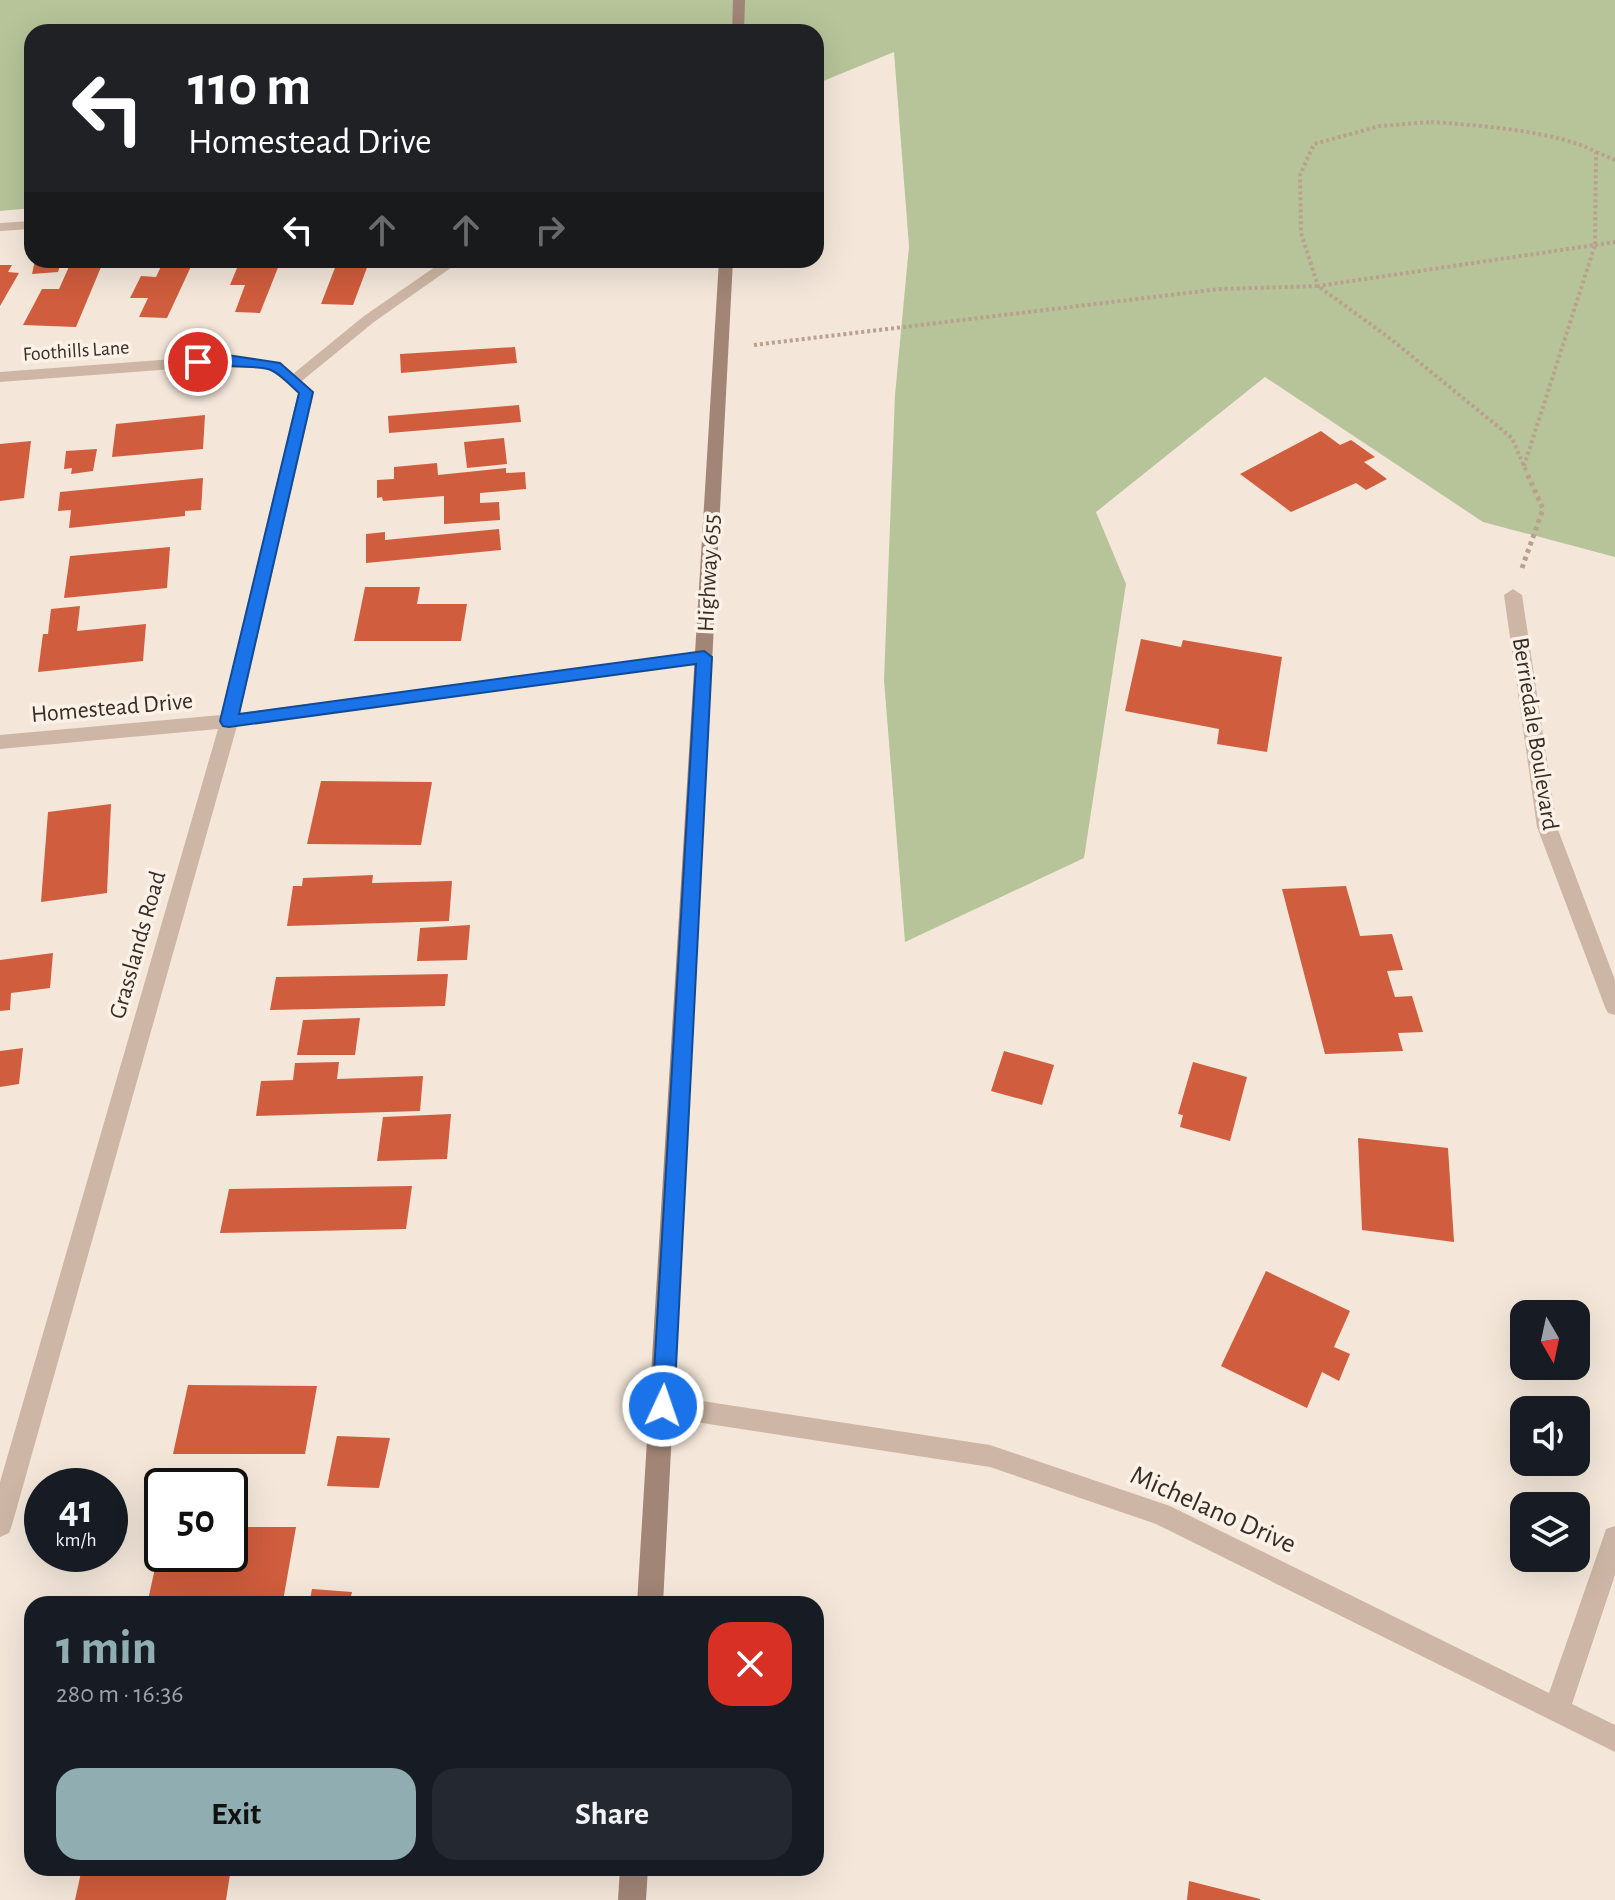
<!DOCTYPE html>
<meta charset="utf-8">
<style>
:root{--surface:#171b24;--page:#242831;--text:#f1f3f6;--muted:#9ea1a6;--accent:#90aeb1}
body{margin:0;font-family:"Alegreya Sans",sans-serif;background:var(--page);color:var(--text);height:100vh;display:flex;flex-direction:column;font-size:30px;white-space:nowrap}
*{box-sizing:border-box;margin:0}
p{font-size:26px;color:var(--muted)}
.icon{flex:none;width:44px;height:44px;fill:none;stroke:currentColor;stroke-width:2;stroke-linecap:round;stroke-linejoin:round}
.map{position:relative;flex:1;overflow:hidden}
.details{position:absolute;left:24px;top:1596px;width:800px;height:280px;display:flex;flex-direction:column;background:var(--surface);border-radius:24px;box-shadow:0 8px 32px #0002}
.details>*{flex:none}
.guide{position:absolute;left:24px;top:24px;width:800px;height:244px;border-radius:24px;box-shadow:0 8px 32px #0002;background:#202124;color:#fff;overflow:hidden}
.needle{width:52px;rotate:171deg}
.controls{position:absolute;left:1510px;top:1300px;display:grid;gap:16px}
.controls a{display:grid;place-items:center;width:80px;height:80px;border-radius:16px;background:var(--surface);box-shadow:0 8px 32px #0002;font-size:40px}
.speed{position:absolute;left:24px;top:1468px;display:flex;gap:16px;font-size:40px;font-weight:700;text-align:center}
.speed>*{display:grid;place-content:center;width:104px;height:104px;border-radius:50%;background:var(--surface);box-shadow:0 8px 32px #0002;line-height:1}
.speed small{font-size:20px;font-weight:400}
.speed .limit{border:4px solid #111;border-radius:12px;background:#fff;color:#111}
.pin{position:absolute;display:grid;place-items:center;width:68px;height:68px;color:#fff;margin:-34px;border:4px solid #fff;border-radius:50%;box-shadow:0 2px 8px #0007}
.me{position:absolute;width:88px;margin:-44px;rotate:3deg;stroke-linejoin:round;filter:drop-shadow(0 0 6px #0008)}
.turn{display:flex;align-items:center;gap:28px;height:168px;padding:0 32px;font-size:36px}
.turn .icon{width:104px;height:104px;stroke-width:2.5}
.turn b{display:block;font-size:56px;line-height:68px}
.lanes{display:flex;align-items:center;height:76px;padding:0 32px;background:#0003;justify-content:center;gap:40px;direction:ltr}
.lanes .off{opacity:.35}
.round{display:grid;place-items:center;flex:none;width:84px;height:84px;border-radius:24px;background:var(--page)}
.head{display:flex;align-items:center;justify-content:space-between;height:136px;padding:0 32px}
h1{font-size:48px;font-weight:700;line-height:60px;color:var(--accent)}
.cta{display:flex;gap:16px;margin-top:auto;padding:16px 32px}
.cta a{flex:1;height:92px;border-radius:24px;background:var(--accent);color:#111;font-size:32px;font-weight:700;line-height:92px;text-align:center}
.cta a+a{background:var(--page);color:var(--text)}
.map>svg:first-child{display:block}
.green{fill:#b7c499}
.building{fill:#d05d3d}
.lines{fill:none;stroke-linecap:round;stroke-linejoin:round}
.path-far1{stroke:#b9a08f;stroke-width:4;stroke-dasharray:3 3;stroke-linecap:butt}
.path{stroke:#b9a08f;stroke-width:5;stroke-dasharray:4 4;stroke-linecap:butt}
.service{fill:#cdb6a5;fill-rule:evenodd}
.minor{fill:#cdb6a5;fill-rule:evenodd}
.secondary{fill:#a18576;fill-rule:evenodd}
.route{fill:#1a73e8;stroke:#114b97;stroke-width:2}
.labels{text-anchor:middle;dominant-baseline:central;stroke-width:7;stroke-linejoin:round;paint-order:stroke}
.far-street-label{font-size:20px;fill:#382c27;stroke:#fbf1e7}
.street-label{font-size:24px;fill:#382c27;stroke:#fbf1e7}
.near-street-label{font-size:28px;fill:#382c27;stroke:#fbf1e7}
</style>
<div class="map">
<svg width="1615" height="1900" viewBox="0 0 1615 1900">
<rect width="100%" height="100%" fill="#f4e7da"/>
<path class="green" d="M0,0H1615V557L1483,522L1265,377L1096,512L1126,584L1084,858L905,942L884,680L895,395L909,246L894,52L816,84V32H32V208L0,211Z"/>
<path class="building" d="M35,260H62L58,272L32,274Z
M72,260H104L76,327L23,325L42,289H59Z
M164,260H194L167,318L139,317L148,298H130L141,276L156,277Z
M252,260H281L260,313L235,312L245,285H230L237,268H248Z
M338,260H380L378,265H368L353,305L321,304Z
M0,265H12L8,272L19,273L0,306Z
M515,347L517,363L401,373L400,354Z
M519,405L521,422L389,433L388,416Z
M205,415L203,449L112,457L116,424Z
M1321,431L1340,445L1351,440L1375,457L1364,462L1387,479L1366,490L1356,483L1291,512L1240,474Z
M504,438L507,464L467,468L464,442Z
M31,441L24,498L0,501V444Z
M97,449L93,471L71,474L72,468L64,469L66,451Z
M437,463L438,475L506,468V473L525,472L526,489L480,493V503L499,502L500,520L444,524V496L383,501L382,497L377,498V480L394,479V467Z
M203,478L201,510L185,511V516L69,528L71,510L58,511L60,492Z
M499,529L501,550L366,563V534L385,532V540Z
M170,547L167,588L64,598L70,556Z
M365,587H420L417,604H467L461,641H354Z
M80,606L77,631L146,624L143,661L38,672L43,634H48L51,609Z
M1141,639L1181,647L1183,640L1282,657L1267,752L1217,744L1219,729L1125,711Z
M321,781L432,782L421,845L307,844Z
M111,804L107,893L41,902L48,812Z
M373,875L372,883L452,881L449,921L287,926L293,886H302L303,878Z
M1346,886L1360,936L1392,934L1403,970L1387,971L1395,997L1412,996L1423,1032L1398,1033L1403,1051L1325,1054L1282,889Z
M470,925L467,960L417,961L420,928Z
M53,953L50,988L11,993L10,1010L0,1011V960Z
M448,974L445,1006L270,1010L276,977Z
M360,1018L355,1055H297L303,1020Z
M23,1048L19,1084L0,1087V1051Z
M1004,1051L1054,1065L1042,1105L991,1091Z
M339,1062L337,1079L423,1076L420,1111L256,1116L261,1081L293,1080L295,1063Z
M1193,1062L1247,1077L1230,1141L1180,1127L1183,1115L1178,1114Z
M451,1114L447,1159L377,1161L383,1117Z
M1358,1138L1448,1148L1454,1242L1362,1230Z
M412,1186L406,1229L220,1233L229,1189Z
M1266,1271L1350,1311L1334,1347L1350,1354L1339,1381L1322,1372L1307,1408L1221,1366Z
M188,1385L317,1386L305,1454H173Z
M337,1436L390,1438L379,1488L327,1486Z
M230,1527H296L283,1601L148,1600L161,1541L162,1554H230Z
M312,1589L352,1592L349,1604H309Z
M82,1868H231L226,1900H75Z
M1189,1881L1260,1899V1900H1187Z"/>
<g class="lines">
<path class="path-far1" d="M1431,122C1476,125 1558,131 1596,152L1595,245L1318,286L1301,233L1300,175L1314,144L1380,126Z
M1596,152L1615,160
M1595,245L1615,242
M754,345L1220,289L1318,286L1392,340L1512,438L1527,473
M1524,466L1595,245"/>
<path class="path" d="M1522,568L1543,509L1526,471"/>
<path class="service" d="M32,221V229L0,231V223Z
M445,260H462L374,322L298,384H288V378L364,316Z"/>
<path class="minor" d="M227,355L280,363L314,392L240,713L704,651L713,657L704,663L237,726L12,1525L9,1533L0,1537V1482L218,729L0,749V735L221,715L298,393L271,370L227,365L0,382V372Z
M1513,589L1522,595L1557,827L1615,980V1015L1608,1013L1605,1007L1537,827L1504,595Z
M663,1395L990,1445L1170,1506L1549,1693L1603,1538L1606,1529L1615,1526V1575L1572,1704L1615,1725V1752L1156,1524L990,1467L663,1417L655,1414L651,1406L655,1398Z"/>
<path class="secondary" d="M733,0H745L744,32H732Z
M719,260H733L663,1604H637Z
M620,1868H648L646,1900H618Z"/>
</g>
<path class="route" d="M227,355L280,363L313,392L239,714L704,651L712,657L674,1406L670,1413L663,1416L655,1413L652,1406L696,664L229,727L223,726L220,721L299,393C290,385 279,372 268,369C250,364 200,369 191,362L198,358Z"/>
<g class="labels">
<g class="far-street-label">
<text transform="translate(76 351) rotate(-4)">Foothills Lane</text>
</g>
<g class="street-label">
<text transform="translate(709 573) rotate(-87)">Highway 655</text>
<text transform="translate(112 708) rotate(-5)">Homestead Drive</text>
<text transform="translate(1535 734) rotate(81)">Berriedale Boulevard</text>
<text transform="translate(138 945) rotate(-74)">Grasslands Road</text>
</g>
<g class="near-street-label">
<text transform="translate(1213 1510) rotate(24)">Michelano Drive</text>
</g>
</g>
</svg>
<div class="controls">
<a><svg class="needle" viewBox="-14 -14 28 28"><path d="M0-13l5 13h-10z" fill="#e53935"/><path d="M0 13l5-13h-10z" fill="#9ea1a6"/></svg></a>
<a><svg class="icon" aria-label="sound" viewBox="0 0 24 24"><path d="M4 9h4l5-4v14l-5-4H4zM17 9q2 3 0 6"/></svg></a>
<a><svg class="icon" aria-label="layers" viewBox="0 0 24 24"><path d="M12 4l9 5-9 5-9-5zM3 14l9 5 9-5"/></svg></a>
</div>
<div class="speed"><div>41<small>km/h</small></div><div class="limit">50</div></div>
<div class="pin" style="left:198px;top:362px;background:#d93025"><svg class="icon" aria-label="arrive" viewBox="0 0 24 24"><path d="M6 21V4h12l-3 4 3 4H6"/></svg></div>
<svg class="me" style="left:663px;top:1406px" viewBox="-20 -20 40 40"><circle r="17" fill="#1a73e8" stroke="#fff" stroke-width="3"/><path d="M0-11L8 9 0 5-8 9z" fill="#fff"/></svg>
<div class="guide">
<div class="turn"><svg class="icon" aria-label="left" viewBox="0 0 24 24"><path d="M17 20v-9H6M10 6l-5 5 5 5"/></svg><div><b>110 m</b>Homestead Drive</div></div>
<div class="lanes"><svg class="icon" aria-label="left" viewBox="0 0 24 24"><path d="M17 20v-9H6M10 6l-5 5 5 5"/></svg><svg class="icon off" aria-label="ahead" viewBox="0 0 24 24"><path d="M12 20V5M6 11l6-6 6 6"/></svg><svg class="icon off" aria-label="ahead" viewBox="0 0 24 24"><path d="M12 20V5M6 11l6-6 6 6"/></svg><svg class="icon off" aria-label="right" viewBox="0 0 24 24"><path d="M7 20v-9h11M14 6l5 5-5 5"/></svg></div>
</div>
<section class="details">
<div class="head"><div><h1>1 min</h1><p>280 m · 16:36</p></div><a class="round" style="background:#d93025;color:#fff"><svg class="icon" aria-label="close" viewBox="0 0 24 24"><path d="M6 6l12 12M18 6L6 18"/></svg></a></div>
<div class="cta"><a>Exit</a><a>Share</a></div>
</section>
</div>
